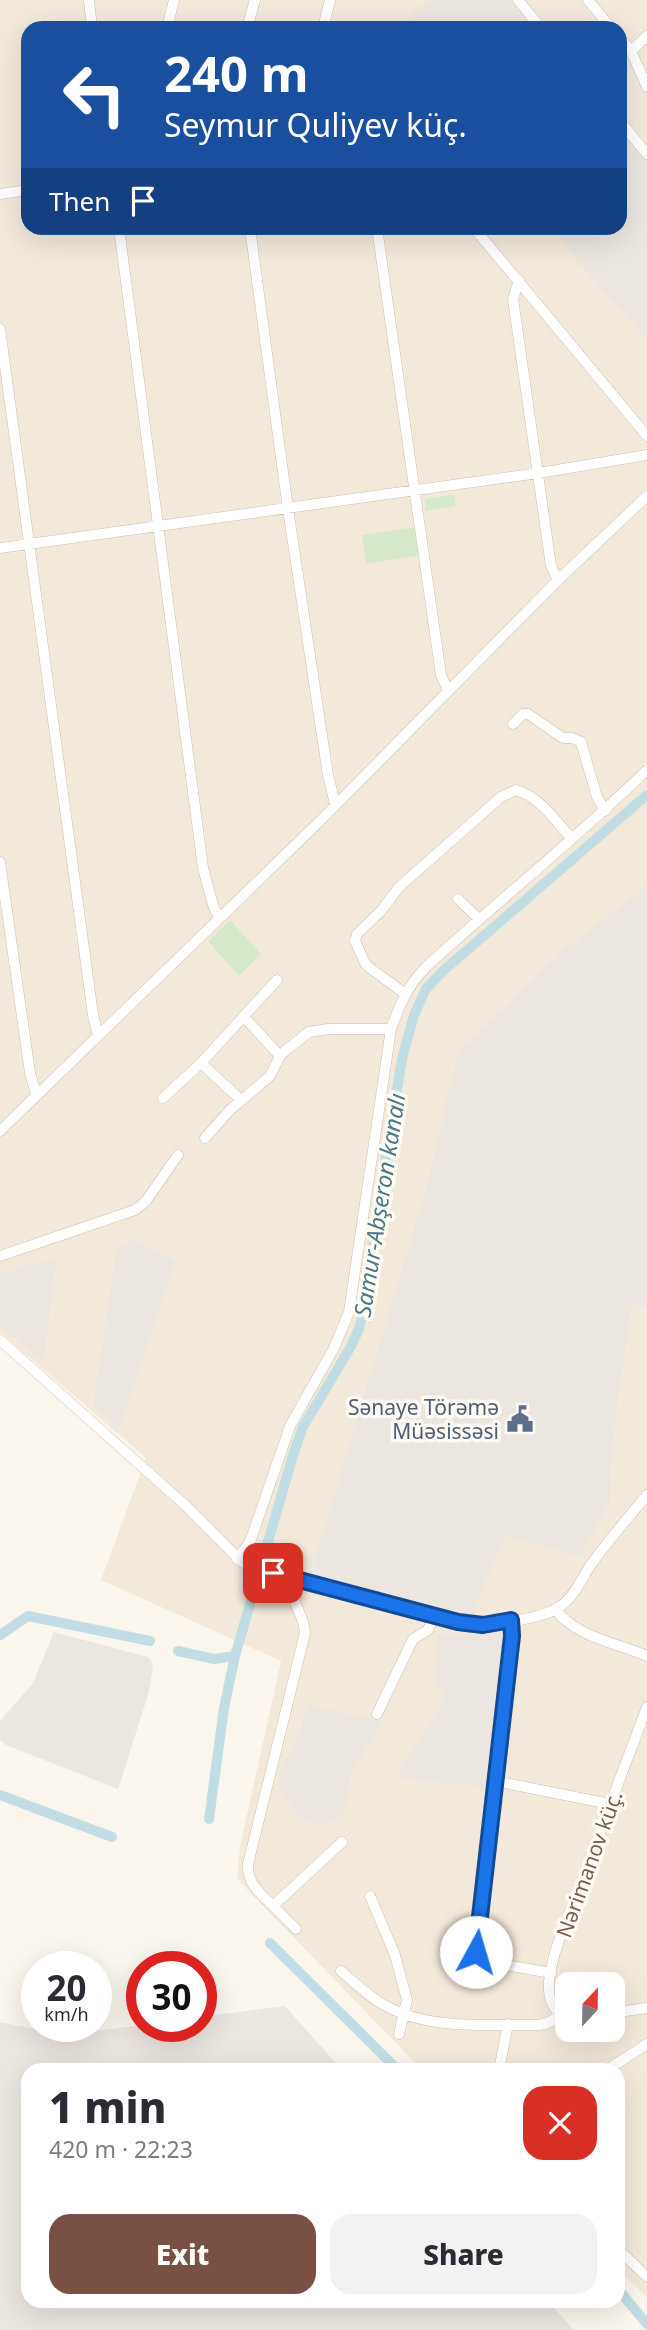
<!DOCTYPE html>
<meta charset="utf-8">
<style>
:root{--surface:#fff;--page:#f2f2f3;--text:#2b2b33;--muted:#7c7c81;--accent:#7a5045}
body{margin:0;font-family:"Noto Sans",sans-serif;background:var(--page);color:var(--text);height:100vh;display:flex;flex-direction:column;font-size:26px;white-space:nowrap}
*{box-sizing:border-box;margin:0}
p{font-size:23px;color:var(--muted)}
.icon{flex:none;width:38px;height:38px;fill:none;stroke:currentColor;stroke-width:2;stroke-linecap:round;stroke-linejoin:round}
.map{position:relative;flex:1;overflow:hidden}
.details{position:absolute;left:21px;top:2063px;width:604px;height:245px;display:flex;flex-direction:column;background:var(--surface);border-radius:21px;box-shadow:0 7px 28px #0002}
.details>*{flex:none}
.guide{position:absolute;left:21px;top:21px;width:606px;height:214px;border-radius:21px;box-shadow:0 7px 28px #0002;background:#1a4fa0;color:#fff;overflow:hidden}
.needle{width:46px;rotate:22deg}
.tools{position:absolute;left:555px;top:1972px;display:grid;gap:14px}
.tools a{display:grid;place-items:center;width:70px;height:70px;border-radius:14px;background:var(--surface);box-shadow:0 7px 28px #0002;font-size:35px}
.speed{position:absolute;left:21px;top:1951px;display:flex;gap:14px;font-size:35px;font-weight:700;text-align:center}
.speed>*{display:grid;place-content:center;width:91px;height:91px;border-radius:50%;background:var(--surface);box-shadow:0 7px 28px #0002;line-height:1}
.speed small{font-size:18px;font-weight:400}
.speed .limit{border:10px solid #d22;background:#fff;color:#111}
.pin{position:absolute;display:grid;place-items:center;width:60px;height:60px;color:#fff;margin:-30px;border-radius:14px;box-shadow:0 4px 10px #0006}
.me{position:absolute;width:77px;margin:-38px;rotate:6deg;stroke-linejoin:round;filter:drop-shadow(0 0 5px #0008)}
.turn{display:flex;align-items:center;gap:24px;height:147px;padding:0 28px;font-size:32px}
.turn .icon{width:91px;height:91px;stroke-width:2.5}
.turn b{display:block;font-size:49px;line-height:60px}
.then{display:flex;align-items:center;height:66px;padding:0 28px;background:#0003;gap:14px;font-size:26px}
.round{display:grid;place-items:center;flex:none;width:74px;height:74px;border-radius:21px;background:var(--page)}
.summary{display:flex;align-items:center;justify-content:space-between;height:119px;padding:0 28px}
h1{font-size:42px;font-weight:800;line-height:52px}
.primary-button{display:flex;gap:14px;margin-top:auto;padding:14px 28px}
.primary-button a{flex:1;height:80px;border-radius:21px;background:var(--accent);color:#fff;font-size:28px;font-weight:800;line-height:80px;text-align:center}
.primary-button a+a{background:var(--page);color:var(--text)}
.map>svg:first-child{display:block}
.residential{fill:#f3e9db;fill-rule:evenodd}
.industrial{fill:#ece6e1}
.green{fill:#d6e9cb}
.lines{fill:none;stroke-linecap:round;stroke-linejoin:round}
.canal{stroke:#c2dee4;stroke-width:10}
.minor-casing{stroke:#cdbfb2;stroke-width:11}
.minor{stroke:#fff;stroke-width:10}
.route-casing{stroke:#114b97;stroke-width:18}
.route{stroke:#1a73e8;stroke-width:12}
.labels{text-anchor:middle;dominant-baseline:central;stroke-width:7;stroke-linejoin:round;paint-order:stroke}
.service-label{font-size:21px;fill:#4e5e75;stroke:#fefaf3;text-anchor:end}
.street-label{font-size:21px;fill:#765f50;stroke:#fefaf3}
.water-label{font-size:23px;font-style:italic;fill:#4b7a87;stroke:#fefaf3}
</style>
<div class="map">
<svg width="647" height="2330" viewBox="0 0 647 2330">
<rect width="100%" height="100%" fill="#fbf6ed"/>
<path class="residential" d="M0,0H647V2297L618,2270V2070H422L237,1879L240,1846L281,1661L101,1580L146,1458L0,1332ZM28,28H620V228H28ZM567,1984H612V2030H567Z"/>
<path class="industrial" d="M428,0H510L534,28H411L407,19Z
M620,128L647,160V340L584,269L552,228H620Z
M647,881V1308L632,1304L617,1407L610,1475V1502L580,1556L505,1535L471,1617L311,1573L426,1188L458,1053L564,950L640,892Z
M134,1240L176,1260L120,1428L93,1407L116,1251Z
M56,1259L44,1363L0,1325V1275L29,1264Z
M54,1632L148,1657L151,1661L153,1667L149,1692L118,1789L6,1745L0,1740V1721L33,1683Z
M505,1633L491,1788L400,1778L398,1772L442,1704L445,1689L434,1686L438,1635Z
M307,1705L384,1721L351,1773L343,1816L321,1825L302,1819L281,1795L278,1775L299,1736Z
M285,2006L342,2070H28V2301H548L574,2330H0V2022L64,2035L142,2025V2026H201V2017Z"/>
<path class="green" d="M454,495L456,506L426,511L425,499Z
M417,527L421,555L366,564L362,535Z
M230,920L261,954L239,976L208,941Z"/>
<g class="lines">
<path class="canal" d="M0,1635L28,1616L150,1641
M178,1651L214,1659L235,1656
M0,1795L112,1837
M209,1819L224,1708L235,1656L294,1452L303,1427L350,1348L359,1329L365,1304L382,1181L402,1059L414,1015L426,989L443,971L647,795
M270,1943L398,2070
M618,2289L647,2324"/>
<defs>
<path id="minor" d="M89,0L92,28
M518,0L541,28
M588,0L611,28
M167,28L174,0
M247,28L255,0
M323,28L330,0
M647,36L631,51L647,87
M620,38L631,51
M620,121L647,154
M0,194L28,190
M119,228L203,868L213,905L219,918
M250,228L288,509L328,775L335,804
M377,228L441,675L448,690
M474,228L647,436
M519,280L513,299L551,566L558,580
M0,329L93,1015L98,1035
M0,548L539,473L647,455
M513,724L523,714H528L563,738H572L581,742L597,797L605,811
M0,862L30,1073L36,1094
M458,899L479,919
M404,993L366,965L355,941L357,934L381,911L399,887L501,797L516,790C541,798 554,819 571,838
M244,1017L280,1056
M201,1063L241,1100
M163,1098L201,1063L277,980
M0,1131L323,818L558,580L647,496
M205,1138L230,1110L270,1076L280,1056L285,1051L309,1032L328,1029H391
M0,1256L135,1210L146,1201L178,1155
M0,1340L185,1505L243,1563L458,1622C483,1626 542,1621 562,1605C574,1596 582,1579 590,1566C608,1541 628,1518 647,1495
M237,1559L250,1542L290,1426L334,1348L349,1312L391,1029C400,1004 408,985 427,966C500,900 576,838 647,770
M297,1579C289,1609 303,1608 305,1633L248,1864C247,1884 260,1893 273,1906L342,1842
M555,1609C575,1637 617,1643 647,1656
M511,1620L512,1636L476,1952L479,1958L484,1961L551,1973
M377,1714L413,1639L428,1630L434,1616
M495,1781L610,1804
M370,1896L395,1955L407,2000L399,2034
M273,1906L296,1929
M341,1971C355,1983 368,1996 384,2005C430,2031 488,2024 539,2025L548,2023L560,2015
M612,2013L647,2008
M567,2017C552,2012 548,1997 549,1982C552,1951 568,1918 579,1889C601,1828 624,1768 647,1707
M499,2070L508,2024
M607,2070L647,2044
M618,2249L647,2277"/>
</defs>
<use href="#minor" class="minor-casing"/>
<use href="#minor" class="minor"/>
</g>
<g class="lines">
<defs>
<path id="route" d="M273,1573L458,1622L483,1625L511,1620L512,1636L476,1952"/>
</defs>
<use href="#route" class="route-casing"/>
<use href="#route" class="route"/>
</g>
<defs>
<symbol id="civic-bare" viewBox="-9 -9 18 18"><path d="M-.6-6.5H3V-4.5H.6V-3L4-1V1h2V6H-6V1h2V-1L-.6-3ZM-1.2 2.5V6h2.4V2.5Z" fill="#5c6f8a" stroke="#fefaf3" stroke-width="2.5" paint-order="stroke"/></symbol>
</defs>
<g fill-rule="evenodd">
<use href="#civic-bare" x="501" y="1400" width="38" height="38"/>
</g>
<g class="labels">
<g class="service-label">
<text x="499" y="1407">Sənaye Törəmə<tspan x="499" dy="24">Müəsissəsi</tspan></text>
</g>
<g class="street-label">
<text transform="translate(589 1864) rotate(-70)">Nərimanov küç.</text>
</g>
<g class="water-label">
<text transform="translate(379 1205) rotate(-81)">Samur-Abşeron kanalı</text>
</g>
</g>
</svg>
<div class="tools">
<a><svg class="needle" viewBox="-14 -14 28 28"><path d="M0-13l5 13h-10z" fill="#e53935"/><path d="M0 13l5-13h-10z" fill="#7c7c81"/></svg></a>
</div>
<div class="speed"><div>20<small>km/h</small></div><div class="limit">30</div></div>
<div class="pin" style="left:273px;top:1573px;background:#d93025"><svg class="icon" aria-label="arrive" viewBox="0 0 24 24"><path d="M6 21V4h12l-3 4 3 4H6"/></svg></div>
<svg class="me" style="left:476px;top:1952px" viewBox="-20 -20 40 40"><circle r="19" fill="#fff"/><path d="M0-13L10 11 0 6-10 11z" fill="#1a73e8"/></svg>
<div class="guide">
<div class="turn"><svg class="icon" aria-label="left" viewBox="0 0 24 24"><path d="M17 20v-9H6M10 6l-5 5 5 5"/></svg><div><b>240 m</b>Seymur Quliyev küç.</div></div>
<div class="then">Then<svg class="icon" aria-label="arrive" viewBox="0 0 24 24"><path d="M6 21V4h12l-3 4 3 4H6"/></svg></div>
</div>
<section class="details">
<div class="summary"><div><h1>1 min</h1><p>420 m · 22:23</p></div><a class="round" style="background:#d93025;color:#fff"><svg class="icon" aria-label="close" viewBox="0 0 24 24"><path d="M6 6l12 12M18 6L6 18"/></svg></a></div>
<div class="primary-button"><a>Exit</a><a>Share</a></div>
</section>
</div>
